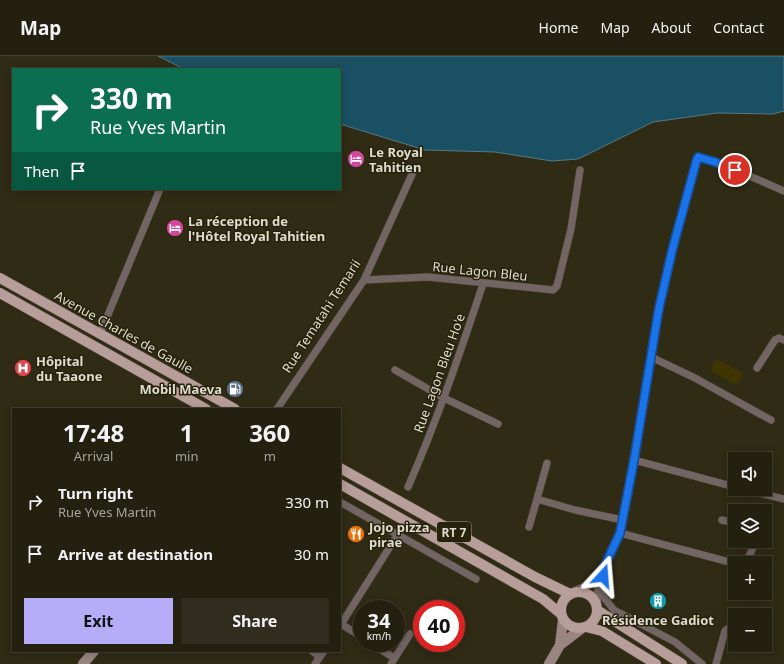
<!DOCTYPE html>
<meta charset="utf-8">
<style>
:root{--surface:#242010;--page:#302d1e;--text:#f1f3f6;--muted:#a3a39f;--line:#413e30;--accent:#b6acf8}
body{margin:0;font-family:"Noto Sans",sans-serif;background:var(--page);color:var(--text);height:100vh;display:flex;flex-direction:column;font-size:15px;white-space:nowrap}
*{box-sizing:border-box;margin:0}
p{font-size:13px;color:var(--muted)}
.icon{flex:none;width:22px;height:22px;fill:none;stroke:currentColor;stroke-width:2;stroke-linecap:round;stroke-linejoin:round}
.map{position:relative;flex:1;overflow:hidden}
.side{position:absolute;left:12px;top:352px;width:329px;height:244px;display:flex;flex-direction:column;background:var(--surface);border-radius:0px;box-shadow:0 2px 10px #0003,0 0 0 1px var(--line)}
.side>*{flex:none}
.hud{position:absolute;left:12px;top:12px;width:329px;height:122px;border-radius:0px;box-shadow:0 2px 10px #0003,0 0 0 1px var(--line);background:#0b6e4f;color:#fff;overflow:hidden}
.tools{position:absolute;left:728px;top:396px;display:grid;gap:8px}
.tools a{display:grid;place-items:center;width:44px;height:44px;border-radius:0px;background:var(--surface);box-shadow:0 2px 10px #0003,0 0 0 1px var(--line);font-size:20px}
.speed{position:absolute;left:353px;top:544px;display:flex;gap:8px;font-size:20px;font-weight:700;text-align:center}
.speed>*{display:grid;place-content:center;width:52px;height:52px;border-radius:50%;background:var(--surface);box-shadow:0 2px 10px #0003,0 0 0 1px var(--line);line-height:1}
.speed small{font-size:10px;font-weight:400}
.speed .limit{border:6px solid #d22;background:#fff;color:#111}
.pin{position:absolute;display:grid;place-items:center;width:34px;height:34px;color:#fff;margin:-17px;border:2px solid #fff;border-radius:50%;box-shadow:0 1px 4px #0007}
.me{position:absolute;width:44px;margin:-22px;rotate:19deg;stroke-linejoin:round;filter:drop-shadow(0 0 3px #0008)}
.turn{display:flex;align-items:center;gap:14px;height:84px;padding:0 12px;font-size:18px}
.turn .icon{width:52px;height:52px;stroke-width:2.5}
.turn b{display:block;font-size:28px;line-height:34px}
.then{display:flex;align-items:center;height:38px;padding:0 12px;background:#0003;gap:8px;font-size:15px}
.eta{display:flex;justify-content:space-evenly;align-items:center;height:68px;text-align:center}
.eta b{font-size:24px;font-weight:700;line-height:28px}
.action{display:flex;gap:8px;margin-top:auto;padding:8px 12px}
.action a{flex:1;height:46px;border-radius:0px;background:var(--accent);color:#111;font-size:16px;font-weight:700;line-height:46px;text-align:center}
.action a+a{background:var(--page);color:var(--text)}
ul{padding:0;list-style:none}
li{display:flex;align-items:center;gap:12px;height:52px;padding:0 12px}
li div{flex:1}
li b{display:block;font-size:15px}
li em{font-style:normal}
header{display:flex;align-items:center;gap:24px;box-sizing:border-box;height:56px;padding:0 20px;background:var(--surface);border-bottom:1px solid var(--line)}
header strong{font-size:19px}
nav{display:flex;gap:22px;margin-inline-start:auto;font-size:14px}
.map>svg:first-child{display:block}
.green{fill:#3f3500}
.water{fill:#1a5063;stroke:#557a83}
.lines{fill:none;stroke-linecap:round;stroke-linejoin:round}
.minor-casing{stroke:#4c4733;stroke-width:8}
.tertiary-casing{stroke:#4c4733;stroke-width:10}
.secondary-casing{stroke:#4c4733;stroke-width:11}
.primary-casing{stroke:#4c4733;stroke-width:11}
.minor{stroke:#726563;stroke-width:7}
.tertiary{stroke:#726563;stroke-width:9}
.secondary{stroke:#9a8582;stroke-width:10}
.primary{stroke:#b89e9a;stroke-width:10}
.route-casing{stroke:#114b97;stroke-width:10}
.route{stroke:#1a73e8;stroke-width:7}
.labels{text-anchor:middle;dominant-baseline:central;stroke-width:3;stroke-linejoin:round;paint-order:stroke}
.shield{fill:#26220b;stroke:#a8a494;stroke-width:1}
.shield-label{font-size:12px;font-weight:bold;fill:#dfdccf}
.poi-label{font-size:13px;font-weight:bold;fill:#dfdccf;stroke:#26220b;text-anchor:start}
.street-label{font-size:13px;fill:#dfdccf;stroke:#26220b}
</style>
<header>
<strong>Map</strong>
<nav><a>Home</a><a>Map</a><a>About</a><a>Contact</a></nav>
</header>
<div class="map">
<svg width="784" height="608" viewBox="0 0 784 608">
<rect width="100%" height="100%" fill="#302b15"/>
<path class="green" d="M716,303L743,317L737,329L710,315Z"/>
<path class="water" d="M158,0H784V55L773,58L717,57L653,66L578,103L552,105L495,96L425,94L340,68V13H184Z"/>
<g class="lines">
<defs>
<path id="minor" d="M697,103L699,101L715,105L784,135
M364,224L428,221L553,234L557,230L571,173L580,114
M100,278L160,133
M651,301L695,322L771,364
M757,312L775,284L779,282L784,284
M395,314L444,342L498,368
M277,353L364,224L414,114
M634,404L735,431
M547,407L537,443L575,454L623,464
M408,431C437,365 460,297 483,228
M743,433L784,443
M340,446L476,523
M722,464L735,467
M529,471L537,443
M620,477L733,507C750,505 750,500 755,485
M601,530L602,539L614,554L675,586L702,608
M341,568L362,581
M340,570L398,478
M371,587L394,602
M312,595L320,601
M315,608L324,595
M391,608L410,578
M716,608L725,575L730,571L735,572"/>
<path id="tertiary" d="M574,536L585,531L604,511L620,477L634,404L659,252L673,191L697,103
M596,547L604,512"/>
<path id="secondary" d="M560,589L563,564
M83,608L94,595
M549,608L560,589L581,573"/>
<path id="primary" d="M0,222L235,353
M0,237L206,353
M340,412L535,521L570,538
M340,428L543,543L561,558
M561 554a18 18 0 1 1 36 0a18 18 0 1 1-36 0Z
M597,554L682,608
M586,571L602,575L656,608"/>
</defs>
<use href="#minor" class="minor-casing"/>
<use href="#tertiary" class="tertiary-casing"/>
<use href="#secondary" class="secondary-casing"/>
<use href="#primary" class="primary-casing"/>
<use href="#minor" class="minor"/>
<use href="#tertiary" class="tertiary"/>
<use href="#secondary" class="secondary"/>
<use href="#primary" class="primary"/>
</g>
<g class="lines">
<defs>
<path id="route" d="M603,520L604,511L620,477L634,404L659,252L673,191L697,103L698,101L715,106L735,114"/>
</defs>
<use href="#route" class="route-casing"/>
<use href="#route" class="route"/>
</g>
<defs>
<symbol id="hotel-disc" viewBox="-11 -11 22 22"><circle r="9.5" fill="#d1479c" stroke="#26220b"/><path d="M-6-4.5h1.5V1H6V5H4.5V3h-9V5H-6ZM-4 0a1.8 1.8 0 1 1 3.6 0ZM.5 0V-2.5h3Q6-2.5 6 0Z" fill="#fff"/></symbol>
<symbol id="hospital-disc" viewBox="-11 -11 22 22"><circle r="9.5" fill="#e0444e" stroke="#26220b"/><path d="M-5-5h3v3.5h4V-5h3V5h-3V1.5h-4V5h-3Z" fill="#fff"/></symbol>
<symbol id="fuel-disc" viewBox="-11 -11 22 22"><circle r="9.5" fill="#5c6f8a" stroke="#26220b"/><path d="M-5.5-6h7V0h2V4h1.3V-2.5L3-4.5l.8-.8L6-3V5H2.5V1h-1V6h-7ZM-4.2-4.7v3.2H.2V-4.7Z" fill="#fff"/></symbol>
<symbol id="restaurant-disc" viewBox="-11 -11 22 22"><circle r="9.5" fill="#e8710a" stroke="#26220b"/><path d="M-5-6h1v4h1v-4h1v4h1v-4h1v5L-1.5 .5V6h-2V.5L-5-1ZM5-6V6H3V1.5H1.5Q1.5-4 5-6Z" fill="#fff"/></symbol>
<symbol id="building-disc" viewBox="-11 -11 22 22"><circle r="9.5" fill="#0f9aa8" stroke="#26220b"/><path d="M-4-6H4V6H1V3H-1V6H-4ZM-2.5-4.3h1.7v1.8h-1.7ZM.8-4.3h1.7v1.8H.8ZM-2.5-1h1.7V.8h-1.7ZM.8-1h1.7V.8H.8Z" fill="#fff"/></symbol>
</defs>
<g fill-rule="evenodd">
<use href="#hotel-disc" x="346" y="93" width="20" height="20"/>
<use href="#hotel-disc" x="165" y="162" width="20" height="20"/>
<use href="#hospital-disc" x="13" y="302" width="20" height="20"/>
<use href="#fuel-disc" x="225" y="323" width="20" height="20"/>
<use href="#restaurant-disc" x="346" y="468" width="20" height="20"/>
<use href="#building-disc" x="648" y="535" width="20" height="20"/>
</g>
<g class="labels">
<rect class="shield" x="437" y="466" width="34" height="20" rx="3"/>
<g class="shield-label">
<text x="454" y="476">RT 7</text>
</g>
<g class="poi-label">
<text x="369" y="96">Le Royal<tspan x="369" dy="15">Tahitien</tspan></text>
<text x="188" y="165">La réception de<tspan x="188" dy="15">l'Hôtel Royal Tahitien</tspan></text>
<text x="36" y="305">Hôpital<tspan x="36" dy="15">du Taaone</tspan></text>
<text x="222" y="333" text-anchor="end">Mobil Maeva</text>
<text x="369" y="471">Jojo pizza<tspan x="369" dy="15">pirae</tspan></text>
<text x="658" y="564" text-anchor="middle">Résidence Gadiot</text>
</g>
<g class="street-label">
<text transform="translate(480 215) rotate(6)">Rue Lagon Bleu</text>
<text transform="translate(321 260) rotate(-57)">Rue Tematahi Temarii</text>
<text transform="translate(124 276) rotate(29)">Avenue Charles de Gaulle</text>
<text transform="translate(439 317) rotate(-70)">Rue Lagon Bleu Ho'e</text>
</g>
</g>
</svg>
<div class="tools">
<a><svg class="icon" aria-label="sound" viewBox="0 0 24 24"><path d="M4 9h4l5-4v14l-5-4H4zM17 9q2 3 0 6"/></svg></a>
<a><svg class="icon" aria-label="layers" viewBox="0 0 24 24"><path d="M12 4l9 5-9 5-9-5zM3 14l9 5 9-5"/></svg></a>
<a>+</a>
<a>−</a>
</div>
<div class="speed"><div>34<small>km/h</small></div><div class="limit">40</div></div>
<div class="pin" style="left:735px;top:114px;background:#d93025"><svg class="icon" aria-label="arrive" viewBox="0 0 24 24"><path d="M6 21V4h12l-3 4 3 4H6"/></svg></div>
<svg class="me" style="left:603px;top:520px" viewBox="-20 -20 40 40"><path d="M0-17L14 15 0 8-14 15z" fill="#1a73e8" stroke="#fff" stroke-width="4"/></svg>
<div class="hud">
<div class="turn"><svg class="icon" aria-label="right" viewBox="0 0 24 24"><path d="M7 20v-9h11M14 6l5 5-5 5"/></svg><div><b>330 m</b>Rue Yves Martin</div></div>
<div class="then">Then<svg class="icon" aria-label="arrive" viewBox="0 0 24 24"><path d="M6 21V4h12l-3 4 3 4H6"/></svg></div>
</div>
<section class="side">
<div class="eta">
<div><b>17:48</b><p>Arrival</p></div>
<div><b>1</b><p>min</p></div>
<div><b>360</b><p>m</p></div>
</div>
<ul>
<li><svg class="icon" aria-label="right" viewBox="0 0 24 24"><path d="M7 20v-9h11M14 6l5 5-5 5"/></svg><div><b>Turn right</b><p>Rue Yves Martin</p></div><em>330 m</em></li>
<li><svg class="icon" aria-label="arrive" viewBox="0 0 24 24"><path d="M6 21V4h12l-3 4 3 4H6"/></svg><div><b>Arrive at destination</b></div><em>30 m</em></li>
</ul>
<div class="action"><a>Exit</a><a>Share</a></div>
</section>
</div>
